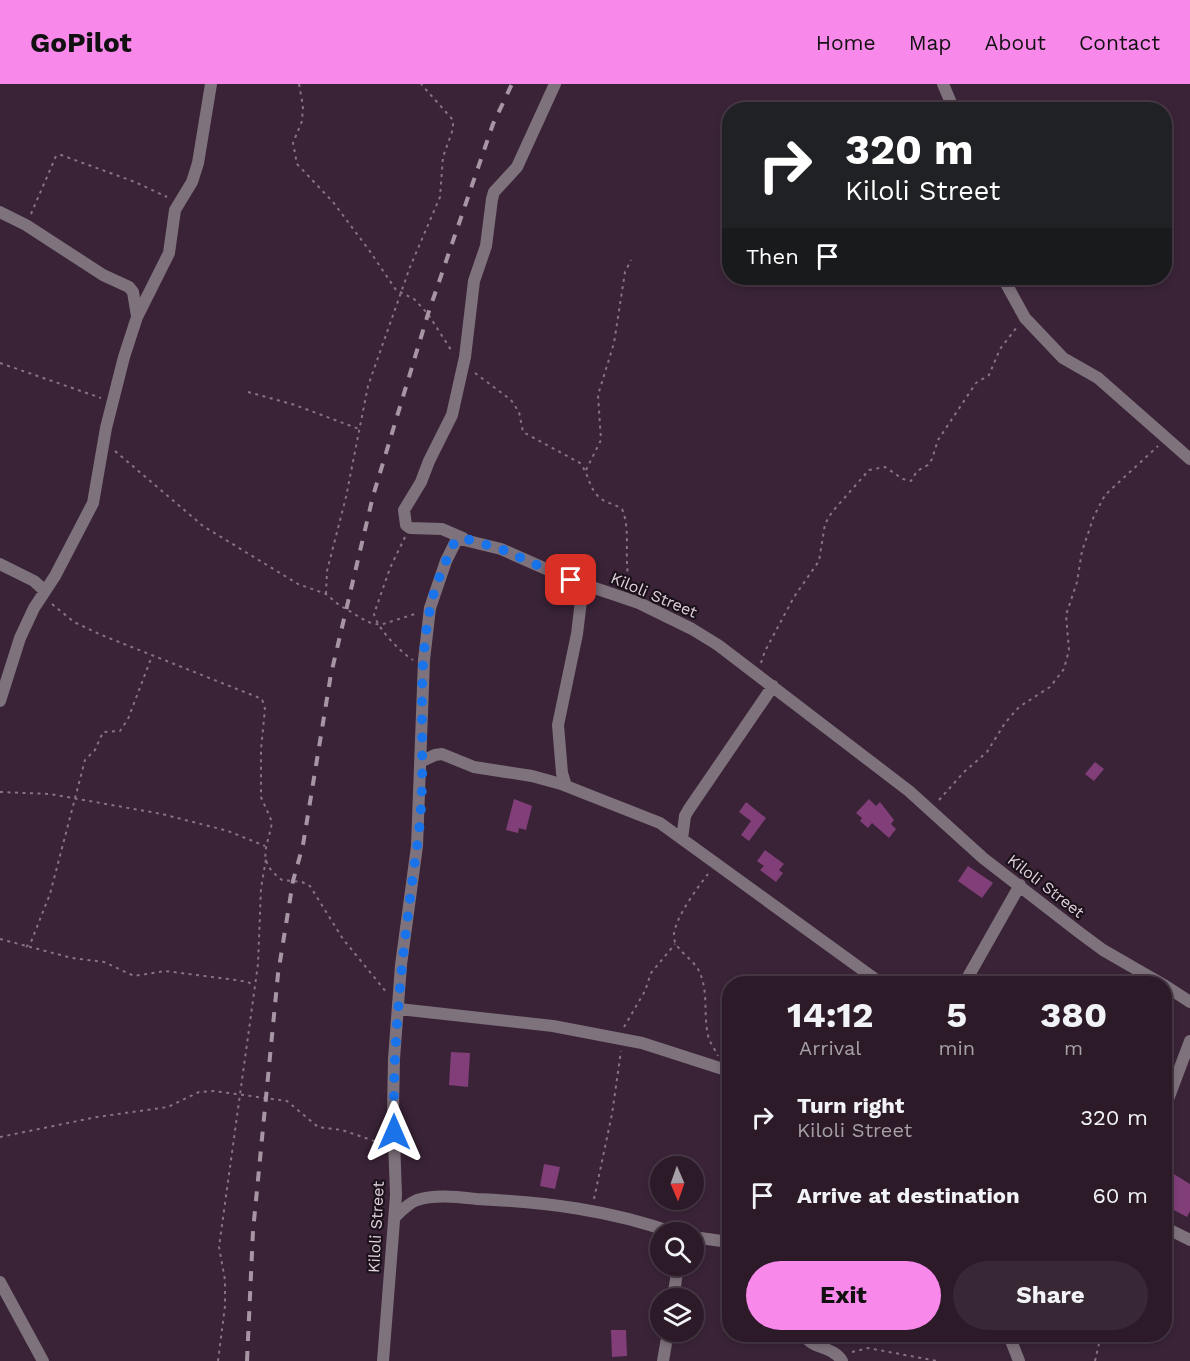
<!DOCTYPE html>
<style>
:root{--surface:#2c1a29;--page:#382735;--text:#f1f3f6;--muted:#a6a1a8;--line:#483846;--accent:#f888ea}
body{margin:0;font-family:"Work Sans",sans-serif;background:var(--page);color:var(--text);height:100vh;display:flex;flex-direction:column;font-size:22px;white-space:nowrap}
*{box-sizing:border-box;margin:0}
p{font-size:20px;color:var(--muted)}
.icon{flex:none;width:33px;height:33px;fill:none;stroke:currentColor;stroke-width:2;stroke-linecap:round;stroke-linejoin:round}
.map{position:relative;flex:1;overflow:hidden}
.panel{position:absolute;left:722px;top:892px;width:450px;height:366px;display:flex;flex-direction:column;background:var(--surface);border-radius:24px;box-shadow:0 3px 9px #0003,0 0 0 2px var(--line)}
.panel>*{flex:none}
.banner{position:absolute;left:722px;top:18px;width:450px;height:183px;border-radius:24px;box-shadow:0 3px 9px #0003,0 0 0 2px var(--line);background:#202124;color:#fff;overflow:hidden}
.needle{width:39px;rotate:178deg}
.buttons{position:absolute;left:650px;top:1072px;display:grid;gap:12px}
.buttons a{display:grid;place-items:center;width:54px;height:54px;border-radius:50%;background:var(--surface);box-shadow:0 3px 9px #0003,0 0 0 2px var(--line);font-size:30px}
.pin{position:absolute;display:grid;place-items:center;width:51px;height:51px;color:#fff;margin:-26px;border-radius:12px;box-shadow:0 3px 9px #0006}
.me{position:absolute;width:66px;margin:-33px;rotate:0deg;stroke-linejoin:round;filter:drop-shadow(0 0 4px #0008)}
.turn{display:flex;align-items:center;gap:21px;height:126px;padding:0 24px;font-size:27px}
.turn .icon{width:78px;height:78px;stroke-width:2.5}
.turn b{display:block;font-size:42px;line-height:51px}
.then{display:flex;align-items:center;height:57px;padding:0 24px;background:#0003;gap:12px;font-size:22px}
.eta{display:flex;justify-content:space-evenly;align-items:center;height:102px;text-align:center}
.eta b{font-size:36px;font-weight:700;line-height:42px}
.button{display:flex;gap:12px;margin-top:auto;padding:12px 24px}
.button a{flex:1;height:69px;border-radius:36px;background:var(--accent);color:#111;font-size:24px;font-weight:700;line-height:69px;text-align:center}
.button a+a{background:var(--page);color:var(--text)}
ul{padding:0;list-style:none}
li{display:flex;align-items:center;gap:18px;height:78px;padding:0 24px}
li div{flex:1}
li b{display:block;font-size:22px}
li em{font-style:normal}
header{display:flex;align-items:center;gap:36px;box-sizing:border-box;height:84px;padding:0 30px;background:var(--accent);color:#111}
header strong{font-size:28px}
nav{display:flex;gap:33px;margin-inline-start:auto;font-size:21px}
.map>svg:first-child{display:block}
.building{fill:#813e79}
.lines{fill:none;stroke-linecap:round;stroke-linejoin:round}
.path{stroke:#877384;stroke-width:2;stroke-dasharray:3 4.5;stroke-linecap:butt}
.minor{stroke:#7e727c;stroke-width:12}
.rail{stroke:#a795a4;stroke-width:4;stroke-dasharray:10 10;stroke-linecap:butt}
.route{stroke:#1a73e8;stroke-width:10;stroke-dasharray:0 18}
.labels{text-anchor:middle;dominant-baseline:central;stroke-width:4.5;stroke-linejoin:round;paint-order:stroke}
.street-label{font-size:16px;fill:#e1d1de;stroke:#1b111a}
</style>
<header>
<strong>GoPilot</strong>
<nav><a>Home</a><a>Map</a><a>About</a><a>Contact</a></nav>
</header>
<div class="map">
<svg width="1190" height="1277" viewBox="0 0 1190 1277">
<rect width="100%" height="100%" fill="#3a2337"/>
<path class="building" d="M1095,678L1104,685L1094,697L1085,690Z
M514,715L532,722L526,746L519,744L518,749L506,746Z
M869,715L876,722L880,718L894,736L891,740L896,745L889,754L872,739L868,744L860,737L862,734L856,729Z
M746,718L766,734L749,757L741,751L751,737L739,728Z
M765,766L784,780L779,786L783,789L776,798L760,786L764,782L757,777Z
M968,782L993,799L982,814L958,797Z
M451,968L470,969L468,1003L449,1001Z
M544,1080L560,1083L555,1105L540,1102Z
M1164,1084L1190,1100V1127L1187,1133L1172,1125L1164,1135Z
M611,1246H626L627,1272L612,1273Z"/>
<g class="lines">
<path class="path" d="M299,0L303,22L302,37L293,59L297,80L333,118L369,166L396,206L414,215L428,230L453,269
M31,130L56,72L61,71L135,98L167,113
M0,279L101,314
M475,289L511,316L519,328L523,348L580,379C589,390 589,405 600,414C606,419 615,420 622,425C632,448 622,478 631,503
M248,308L295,321L359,345
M115,367L203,442L298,500L326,510L339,521L368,538L380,541L418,529
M586,386L601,356L598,311L614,259L625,188L631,176
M405,453L390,484L374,530C377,544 400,568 413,576
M326,510L327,487L346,413L368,302L410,183L440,113L443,73L453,45V36L421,0
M52,520L74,538L99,550L262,615L265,625L261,665V713L272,738C268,764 255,776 282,796L302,798L310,802L343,855L387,909
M761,579L765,567L794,513L819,477L825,440L832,428L869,386L885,383L903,395L911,397L917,387L928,381L932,375L938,356L976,299L989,291L1000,265L1017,243
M0,708L50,710L162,730L228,747L265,762
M939,716L964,688L987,668L1005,639L1019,623L1050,603L1064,585L1069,566L1066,531L1077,498L1082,467L1094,432L1105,411L1158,362
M708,790C697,804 676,833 674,850C672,865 693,874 699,887C709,908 703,929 708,951C709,958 715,965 718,972
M0,855L72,874L104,878L134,892L165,887L236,896L248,898L254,902
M26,863L31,858L50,810L85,676L95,666L103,648L120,647L128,635L152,572
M624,943L645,907L651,889L675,860
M0,1053L97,1033L168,1023L199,1008L214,1007L287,1017L318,1043L342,1046L383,1060
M594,1115L612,1030L621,967
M852,1268L868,1264L937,1277
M218,1277L225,1222V1196L219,1163L258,880L261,804L266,775
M1095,1277L1101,1251"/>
<path class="minor" d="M943,0L954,26
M0,128L26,141L103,191L129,203L133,208L137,232
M1003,194L1025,234L1063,274L1098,294L1190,375
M463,454L442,445L410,444L406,441L404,426L421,398L429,377L452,331L465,273L474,197L486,162L492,115L494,108L517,83L555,0
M0,480L34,497L45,507
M0,617L20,554L34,524L55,492L93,419L106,344L124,273L137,233L169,169L175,126L192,98L198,79L211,0
M422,677L435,671L442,670L474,683L532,692L561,700L660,739L882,900
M566,702L562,689L558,641L577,550L583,500
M682,755L685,732L689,725L773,602
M964,900L1020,801
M1164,901L1190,918
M399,925L553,942L642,959L729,987
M1164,1026L1190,957
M396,1132C402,1126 409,1119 417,1116C435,1110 458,1113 477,1115C544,1118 611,1126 674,1149
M1164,1143L1190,1156
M693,1153L729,1158
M0,1198L43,1277
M673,1215L678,1182
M804,1251C812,1265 833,1262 842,1277
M996,1251L1010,1254L1014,1251
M1010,1254L1019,1277
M383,1277L396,1111L393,1027L394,975L401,881L417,762L424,576L430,524L446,477L456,457L460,455L501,465L571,496L639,519L692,545L718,561L909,707L983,774L1080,849L1103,866L1162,900
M663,1277L668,1248"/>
<path class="rail" d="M247,1277L253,1147L278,890L293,797L303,761L331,590L373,412L428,230L493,40L512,0"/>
</g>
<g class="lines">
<path class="route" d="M394,1048C392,952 404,857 417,762C429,684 414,603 430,525C434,504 444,481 453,461L456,457L463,454L501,465L571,496"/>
</g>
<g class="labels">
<g class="street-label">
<text transform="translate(654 511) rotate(23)">Kiloli Street</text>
<text transform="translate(1046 802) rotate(38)">Kiloli Street</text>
<text transform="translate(376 1143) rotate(-87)">Kiloli Street</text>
</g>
</g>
</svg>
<div class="buttons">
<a><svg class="needle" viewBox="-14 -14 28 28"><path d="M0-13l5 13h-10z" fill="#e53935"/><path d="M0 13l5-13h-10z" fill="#a6a1a8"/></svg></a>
<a><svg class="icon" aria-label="search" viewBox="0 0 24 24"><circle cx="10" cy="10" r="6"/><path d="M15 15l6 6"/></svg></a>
<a><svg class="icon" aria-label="layers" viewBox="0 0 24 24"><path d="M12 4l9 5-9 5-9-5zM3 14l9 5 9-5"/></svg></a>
</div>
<div class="pin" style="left:571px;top:496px;background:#d93025"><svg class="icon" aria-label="arrive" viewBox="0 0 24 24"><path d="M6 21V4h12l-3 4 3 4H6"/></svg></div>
<svg class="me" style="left:394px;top:1048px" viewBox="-20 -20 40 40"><path d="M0-17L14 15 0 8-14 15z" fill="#1a73e8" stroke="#fff" stroke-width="4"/></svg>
<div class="banner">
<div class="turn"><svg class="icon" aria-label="right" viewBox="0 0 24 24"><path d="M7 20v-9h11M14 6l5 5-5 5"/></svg><div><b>320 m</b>Kiloli Street</div></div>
<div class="then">Then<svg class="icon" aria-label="arrive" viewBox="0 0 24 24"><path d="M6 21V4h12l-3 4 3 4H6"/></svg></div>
</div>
<section class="panel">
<div class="eta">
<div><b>14:12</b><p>Arrival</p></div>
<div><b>5</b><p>min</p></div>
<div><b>380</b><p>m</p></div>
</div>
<ul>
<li><svg class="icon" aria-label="right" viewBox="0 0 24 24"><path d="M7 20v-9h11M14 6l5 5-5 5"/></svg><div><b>Turn right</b><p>Kiloli Street</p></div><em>320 m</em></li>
<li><svg class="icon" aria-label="arrive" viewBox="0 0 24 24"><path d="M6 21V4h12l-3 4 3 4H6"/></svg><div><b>Arrive at destination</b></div><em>60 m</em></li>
</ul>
<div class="button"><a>Exit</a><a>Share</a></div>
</section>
</div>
